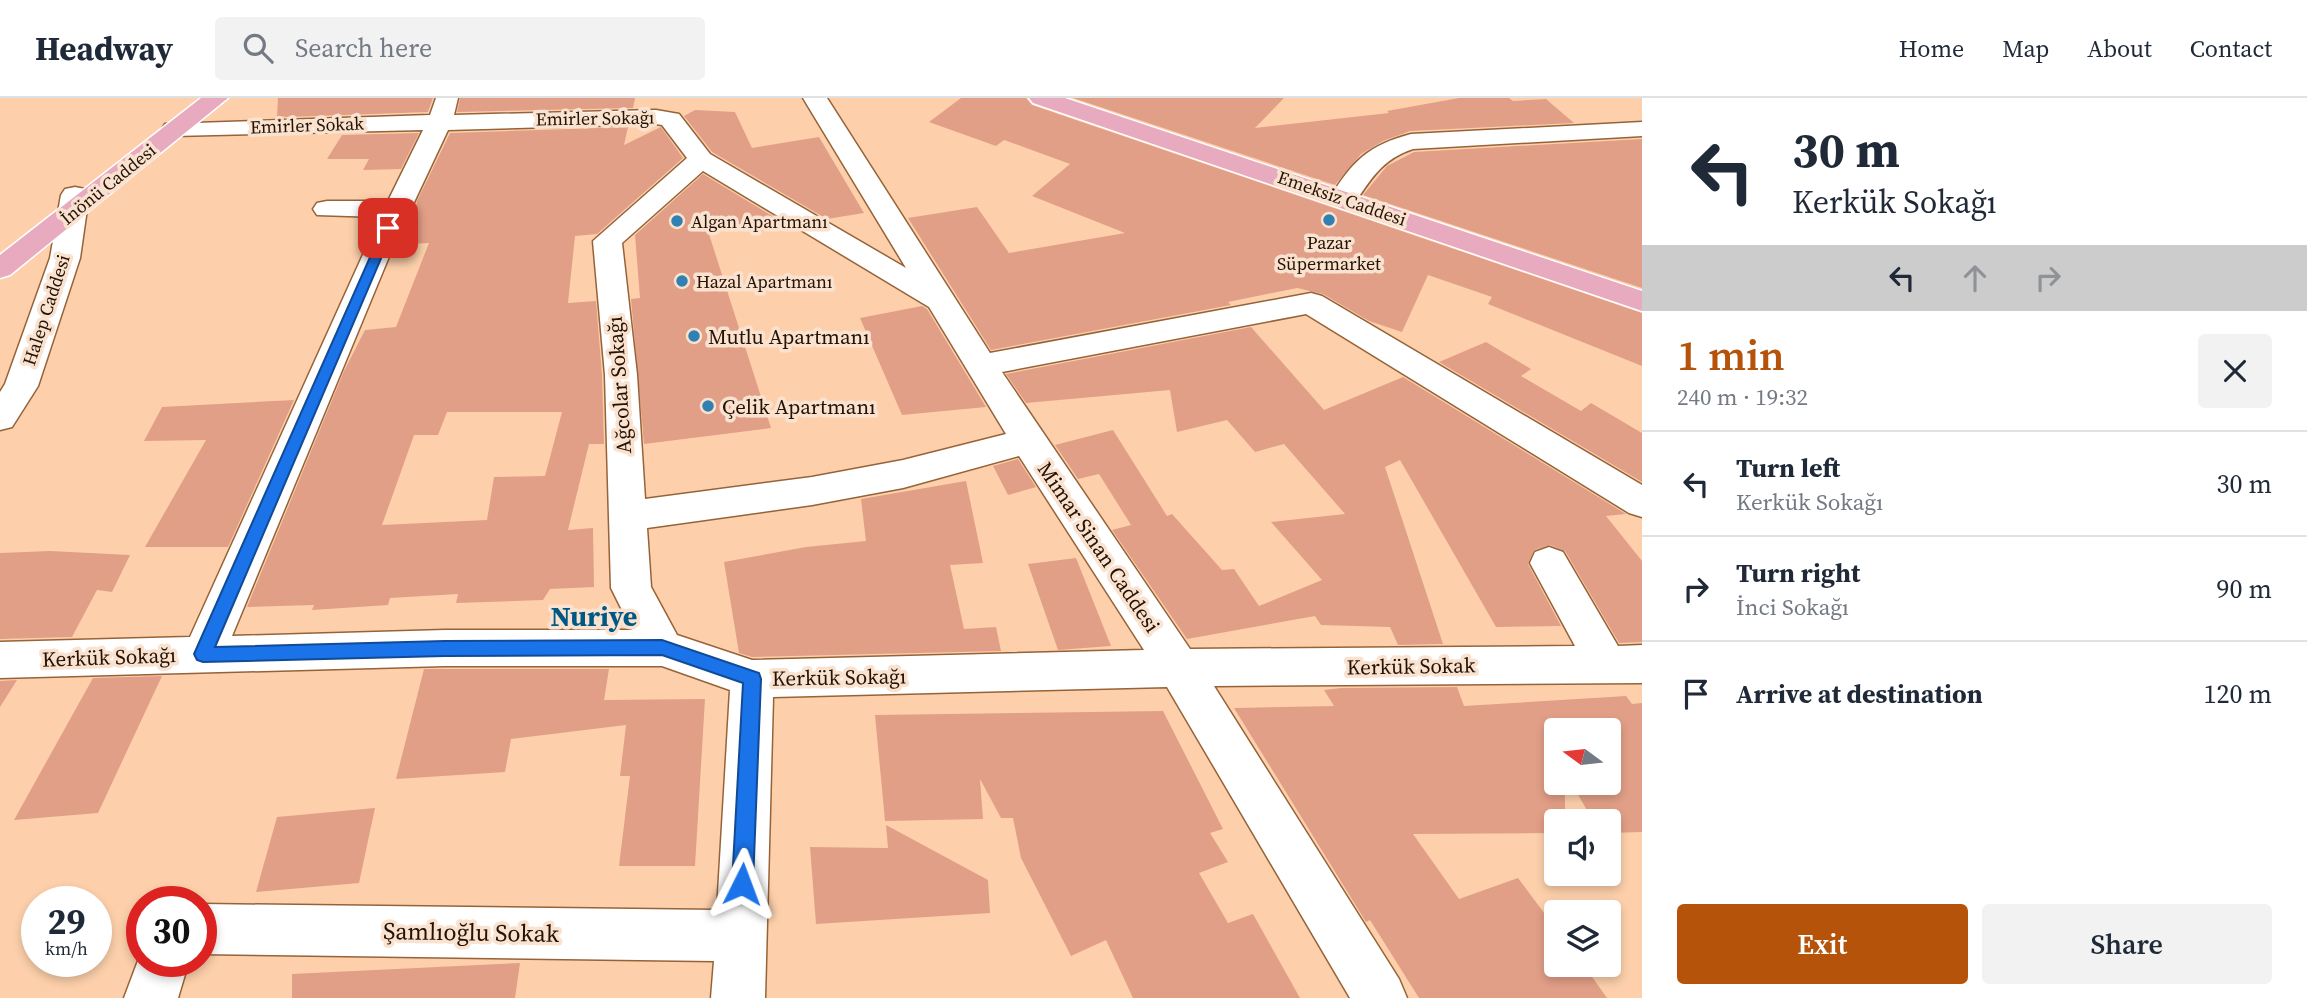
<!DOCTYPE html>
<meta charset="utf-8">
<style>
:root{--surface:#fff;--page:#f2f2f3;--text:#1f2937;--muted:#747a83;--line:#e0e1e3;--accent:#b45309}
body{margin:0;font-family:"Source Serif 4",serif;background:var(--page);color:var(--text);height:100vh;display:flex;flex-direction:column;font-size:26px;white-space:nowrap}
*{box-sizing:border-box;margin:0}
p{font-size:23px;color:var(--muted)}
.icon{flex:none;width:38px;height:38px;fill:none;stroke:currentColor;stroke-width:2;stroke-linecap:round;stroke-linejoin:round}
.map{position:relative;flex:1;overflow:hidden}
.sheet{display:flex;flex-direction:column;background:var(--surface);width:665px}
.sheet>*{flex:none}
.hud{background:#fff;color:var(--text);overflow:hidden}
.needle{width:46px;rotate:285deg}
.fabs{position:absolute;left:1544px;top:620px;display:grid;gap:14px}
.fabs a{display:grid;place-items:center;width:77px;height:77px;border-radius:7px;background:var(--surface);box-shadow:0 4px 10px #0003;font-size:35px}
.speed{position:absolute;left:21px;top:788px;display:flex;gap:14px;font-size:35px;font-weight:700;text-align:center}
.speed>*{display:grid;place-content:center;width:91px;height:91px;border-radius:50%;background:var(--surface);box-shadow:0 4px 10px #0003;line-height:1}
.speed small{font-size:18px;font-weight:400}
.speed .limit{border:10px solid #d22;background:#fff;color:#111}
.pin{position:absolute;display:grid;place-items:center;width:60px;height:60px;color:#fff;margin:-30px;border-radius:14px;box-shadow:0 4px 10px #0006}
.me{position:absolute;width:77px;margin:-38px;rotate:3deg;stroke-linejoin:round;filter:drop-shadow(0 0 5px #0008)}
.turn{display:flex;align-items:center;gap:24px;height:147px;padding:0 35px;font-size:32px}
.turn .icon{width:91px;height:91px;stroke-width:2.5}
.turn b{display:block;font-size:49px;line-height:60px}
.lanes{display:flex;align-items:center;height:66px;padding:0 35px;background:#0003;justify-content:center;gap:35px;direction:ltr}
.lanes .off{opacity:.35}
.round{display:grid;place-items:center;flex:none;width:74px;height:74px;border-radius:7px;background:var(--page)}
.overview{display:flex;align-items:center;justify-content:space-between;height:119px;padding:0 35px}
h1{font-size:42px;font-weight:600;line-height:52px;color:var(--accent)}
.primary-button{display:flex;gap:14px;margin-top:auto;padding:14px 35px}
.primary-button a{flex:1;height:80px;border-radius:7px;background:var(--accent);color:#fff;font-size:28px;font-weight:600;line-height:80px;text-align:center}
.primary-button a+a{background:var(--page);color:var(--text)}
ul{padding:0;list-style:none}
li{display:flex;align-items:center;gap:21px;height:105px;padding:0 35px;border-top:2px solid var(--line)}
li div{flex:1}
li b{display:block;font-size:26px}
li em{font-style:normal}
header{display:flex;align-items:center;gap:42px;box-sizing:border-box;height:98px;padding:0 35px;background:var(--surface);border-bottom:2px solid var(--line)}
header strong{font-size:33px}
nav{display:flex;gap:38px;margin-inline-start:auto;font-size:24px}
.search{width:490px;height:63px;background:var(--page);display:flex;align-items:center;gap:18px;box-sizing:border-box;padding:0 24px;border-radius:7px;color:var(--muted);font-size:26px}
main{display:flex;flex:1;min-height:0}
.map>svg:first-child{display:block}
.building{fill:#e29f87;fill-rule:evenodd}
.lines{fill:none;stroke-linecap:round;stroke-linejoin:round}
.minor-casing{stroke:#966338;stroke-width:3}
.major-casing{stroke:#fff;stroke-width:3}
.minor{fill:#fff;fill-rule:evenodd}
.major{fill:#e8aabf;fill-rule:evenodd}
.route{fill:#1a73e8;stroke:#114b97;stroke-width:2}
.poi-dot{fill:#3180b2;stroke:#f9e2d0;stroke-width:2.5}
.labels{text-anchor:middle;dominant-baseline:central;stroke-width:7;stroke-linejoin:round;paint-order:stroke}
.far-street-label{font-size:18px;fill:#261202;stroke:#f9e2d0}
.far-poi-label{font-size:18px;fill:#261202;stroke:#f9e2d0;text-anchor:start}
.poi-label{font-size:21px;fill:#261202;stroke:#f9e2d0;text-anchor:start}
.street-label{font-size:21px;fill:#261202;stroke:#f9e2d0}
.near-street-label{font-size:24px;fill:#261202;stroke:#f9e2d0}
.district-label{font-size:28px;font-weight:bold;fill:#015783;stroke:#f9e2d0}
</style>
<header>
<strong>Headway</strong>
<div class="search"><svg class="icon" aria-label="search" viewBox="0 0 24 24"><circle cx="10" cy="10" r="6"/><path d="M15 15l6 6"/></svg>Search here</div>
<nav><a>Home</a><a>Map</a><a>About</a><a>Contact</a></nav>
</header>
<main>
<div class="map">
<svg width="1642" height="900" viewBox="0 0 1642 900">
<rect width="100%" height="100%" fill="#fdd0ab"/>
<path class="building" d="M278,0H433L428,14L288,19L277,18Z
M460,0H635L633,10L457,14Z
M961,0H1026L1032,7L1642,215V268L1488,206L1492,199L1428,177L1402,234L1369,223L1323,196L1297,190L1228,204L1231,207L991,252L908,120L977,109L1009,155L1125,135L1032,98L1070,66L1004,42L996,48L929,24Z
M1073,0H1284L1255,30L1389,15L1387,13L1459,0H1509L1513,3L1546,1L1574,25L1410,33L1383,43L1361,56L1335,87Z
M695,12L735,14L752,50L819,39L864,115L827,121L712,54L684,18Z
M628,29L624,47L661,29L683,60L597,136L575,138L568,205L596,203L602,277L604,346H589L568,432L593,430L594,489L550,491L543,502L456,505L458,496L390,500L388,507L312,512L314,507L247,509L344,273L365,232L396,229L429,145L408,146L417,103L450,35ZM447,314H562L545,378L494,379L487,422L382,427L414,337H438Z
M419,35L401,71L363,72L369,61H327L342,37Z
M1642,41V190L1363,97L1387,68L1414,54Z
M703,76L784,125L762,133H708L771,330L644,346L631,201L640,200L635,137Z
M922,208L927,211L986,309L902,317L860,220Z
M1251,229L1324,312L1403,279L1626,416L1606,418L1642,463V544L1619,545L1565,453L1550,447L1534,452L1528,466L1561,528L1496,529L1400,362L1385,369L1443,546L1398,547L1390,529L1321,527L1315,518L1187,541L1112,432L1131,427L1099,376L1078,381L1055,347L1113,332L1167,418L1172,416L1222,472L1234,471L1259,508L1322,482L1271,424L1345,416L1284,346L1255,354L1227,322L1177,334L1170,292L1026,305L1006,276Z
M1486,244L1531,271L1521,278L1581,313L1591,305L1642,335V384L1439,264Z
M294,302L228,449H145L206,342L144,343L162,309Z
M1018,361L1036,389L1008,397L993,368Z
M966,383L983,465L950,467L964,531L996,529L1001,553L752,559L739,555L724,464L806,449L866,443L861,401Z
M50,453L130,457L112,494L97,492L72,539L0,541V455Z
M1076,460L1111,548L1058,552L1028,466Z
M424,571H609L604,602L705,601L695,768H619L630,678H620L626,627L511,641L505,674L396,681Z
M162,578L98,715L14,722L93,580Z
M17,582L0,609V583Z
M1457,589L1464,608L1626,598L1632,606L1642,605V734L1608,735V723H1593L1571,684H1608V632H1556V684H1565V723H1556V735L1413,736L1459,801L1518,780L1556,831V866H1583L1607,900H1419L1370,822L1366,824L1234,610L1334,608L1324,592L1341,590Z
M1163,613L1223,731L1210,735L1228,764L1199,775L1228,825L1253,816L1300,900H1133L1106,842L1071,858L1021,760L1013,720H1001L980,681L983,721L885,723L875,617Z
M375,710L359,785L256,794L277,719Z
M886,727L988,782L990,815L816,826L810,749L888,750Z
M520,865L515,900H292V876Z"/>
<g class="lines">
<defs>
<path id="minor" d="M436,0H458L454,17L656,12L679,16L710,56L906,170L803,0H827L990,255L1311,195L1322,198L1642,387V419L1629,415L1306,216L1002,274L1190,551L1575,548L1530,465L1535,454L1549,449L1563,454L1618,548L1642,547V585L1214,588L1399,881L1407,900H1350L1167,589L773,599L765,900H711L714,863L201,856V806L717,812L730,592L662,568H445L0,580V544L190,539L380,119L317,117L313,111L317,105L327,103H388L423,32L174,38L165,36L162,31L165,26L430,17ZM656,26L662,27L687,60L593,143L605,277L611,490L632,532H445L232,538L393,149L448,32ZM703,73L929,209L1006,336L903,362L812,379L645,401L637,277L622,145ZM1019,358L1144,552L752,562L677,537L651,489L647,430L812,407L903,390Z
M1642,24V38L1413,51C1382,61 1371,81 1354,106L1344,108L1334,106L1330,100C1352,63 1369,47 1411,36Z
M75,89L85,91L89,97L80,160L38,288L12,329L0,332V294L5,286L50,160L61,97L65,91Z
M142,852V863H189L178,900H124Z"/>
<path id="major" d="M201,0H228L10,177L0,180V157Z
M1029,0H1065L1642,193V213L1033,5Z"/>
</defs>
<use href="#minor" class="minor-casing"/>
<use href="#major" class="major-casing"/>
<use href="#minor" class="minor"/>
<use href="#major" class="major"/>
</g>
<path class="route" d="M388,126L394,130L215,549L445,543L662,542L759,575L761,581L753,786L750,794L742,797L735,794L732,786L743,585L662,557L445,558L203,564L197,562L194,556L383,130Z"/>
<g class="poi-dot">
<circle cx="1329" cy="122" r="7"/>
<circle cx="677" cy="123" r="7"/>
<circle cx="682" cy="183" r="7"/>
<circle cx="694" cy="238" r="7"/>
<circle cx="708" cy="308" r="7"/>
</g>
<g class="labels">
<g class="far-street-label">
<text transform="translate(595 20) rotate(-1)">Emirler Sokağı</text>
<text transform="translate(307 27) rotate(-2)">Emirler Sokak</text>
<text transform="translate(108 86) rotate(-39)">İnönü Caddesi</text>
<text transform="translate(1342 100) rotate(19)">Emeksiz Caddesi</text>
<text transform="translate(46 212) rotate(-72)">Halep Caddesi</text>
</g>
<g class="far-poi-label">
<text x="691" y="123">Algan Apartmanı</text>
<text x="1329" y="144" text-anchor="middle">Pazar<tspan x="1329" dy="21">Süpermarket</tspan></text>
<text x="696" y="183">Hazal Apartmanı</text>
</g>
<g class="poi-label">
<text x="708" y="238">Mutlu Apartmanı</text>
<text x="722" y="308">Çelik Apartmanı</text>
</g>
<g class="street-label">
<text transform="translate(619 287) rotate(-94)">Ağcolar Sokağı</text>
<text transform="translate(1099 449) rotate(56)">Mimar Sinan Caddesi</text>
<text transform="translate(109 559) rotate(-2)">Kerkük Sokağı</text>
<text transform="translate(1411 568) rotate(-1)">Kerkük Sokak</text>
<text transform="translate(839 579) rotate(-1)">Kerkük Sokağı</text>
</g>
<g class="near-street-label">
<text transform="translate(471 834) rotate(1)">Şamlıoğlu Sokak</text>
</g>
<g class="district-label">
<text x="594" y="518">Nuriye</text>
</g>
</g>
</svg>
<div class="fabs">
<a><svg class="needle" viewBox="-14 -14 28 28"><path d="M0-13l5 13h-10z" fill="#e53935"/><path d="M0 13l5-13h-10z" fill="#747a83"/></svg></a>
<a><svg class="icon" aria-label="sound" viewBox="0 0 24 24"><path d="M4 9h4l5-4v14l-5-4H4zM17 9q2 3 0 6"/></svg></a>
<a><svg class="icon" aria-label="layers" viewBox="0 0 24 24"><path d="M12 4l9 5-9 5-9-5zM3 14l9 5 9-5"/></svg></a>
</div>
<div class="speed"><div>29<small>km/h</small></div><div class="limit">30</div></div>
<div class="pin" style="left:388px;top:130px;background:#d93025"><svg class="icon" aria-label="arrive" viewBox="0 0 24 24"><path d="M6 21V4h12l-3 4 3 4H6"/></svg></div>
<svg class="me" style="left:742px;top:786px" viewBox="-20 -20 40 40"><path d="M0-17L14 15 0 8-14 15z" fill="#1a73e8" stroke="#fff" stroke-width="4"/></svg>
</div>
<section class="sheet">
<div class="hud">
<div class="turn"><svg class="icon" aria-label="left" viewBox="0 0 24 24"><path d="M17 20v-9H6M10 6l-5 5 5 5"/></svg><div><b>30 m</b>Kerkük Sokağı</div></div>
<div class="lanes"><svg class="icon" aria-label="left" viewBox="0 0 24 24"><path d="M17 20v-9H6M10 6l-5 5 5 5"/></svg><svg class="icon off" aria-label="ahead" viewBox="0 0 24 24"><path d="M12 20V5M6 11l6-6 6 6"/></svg><svg class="icon off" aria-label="right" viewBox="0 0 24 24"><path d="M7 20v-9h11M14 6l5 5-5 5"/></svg></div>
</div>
<div class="overview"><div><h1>1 min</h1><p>240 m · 19:32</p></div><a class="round"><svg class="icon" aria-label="close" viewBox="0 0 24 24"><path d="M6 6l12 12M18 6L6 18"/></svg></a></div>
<ul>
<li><svg class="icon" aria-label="left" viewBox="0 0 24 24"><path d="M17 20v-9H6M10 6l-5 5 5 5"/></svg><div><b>Turn left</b><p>Kerkük Sokağı</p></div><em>30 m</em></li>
<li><svg class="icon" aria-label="right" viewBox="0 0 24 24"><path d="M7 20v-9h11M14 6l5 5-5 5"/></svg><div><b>Turn right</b><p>İnci Sokağı</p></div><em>90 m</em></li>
<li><svg class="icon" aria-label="arrive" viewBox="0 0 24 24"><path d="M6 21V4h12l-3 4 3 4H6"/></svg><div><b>Arrive at destination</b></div><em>120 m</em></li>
</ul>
<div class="primary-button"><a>Exit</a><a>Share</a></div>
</section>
</main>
